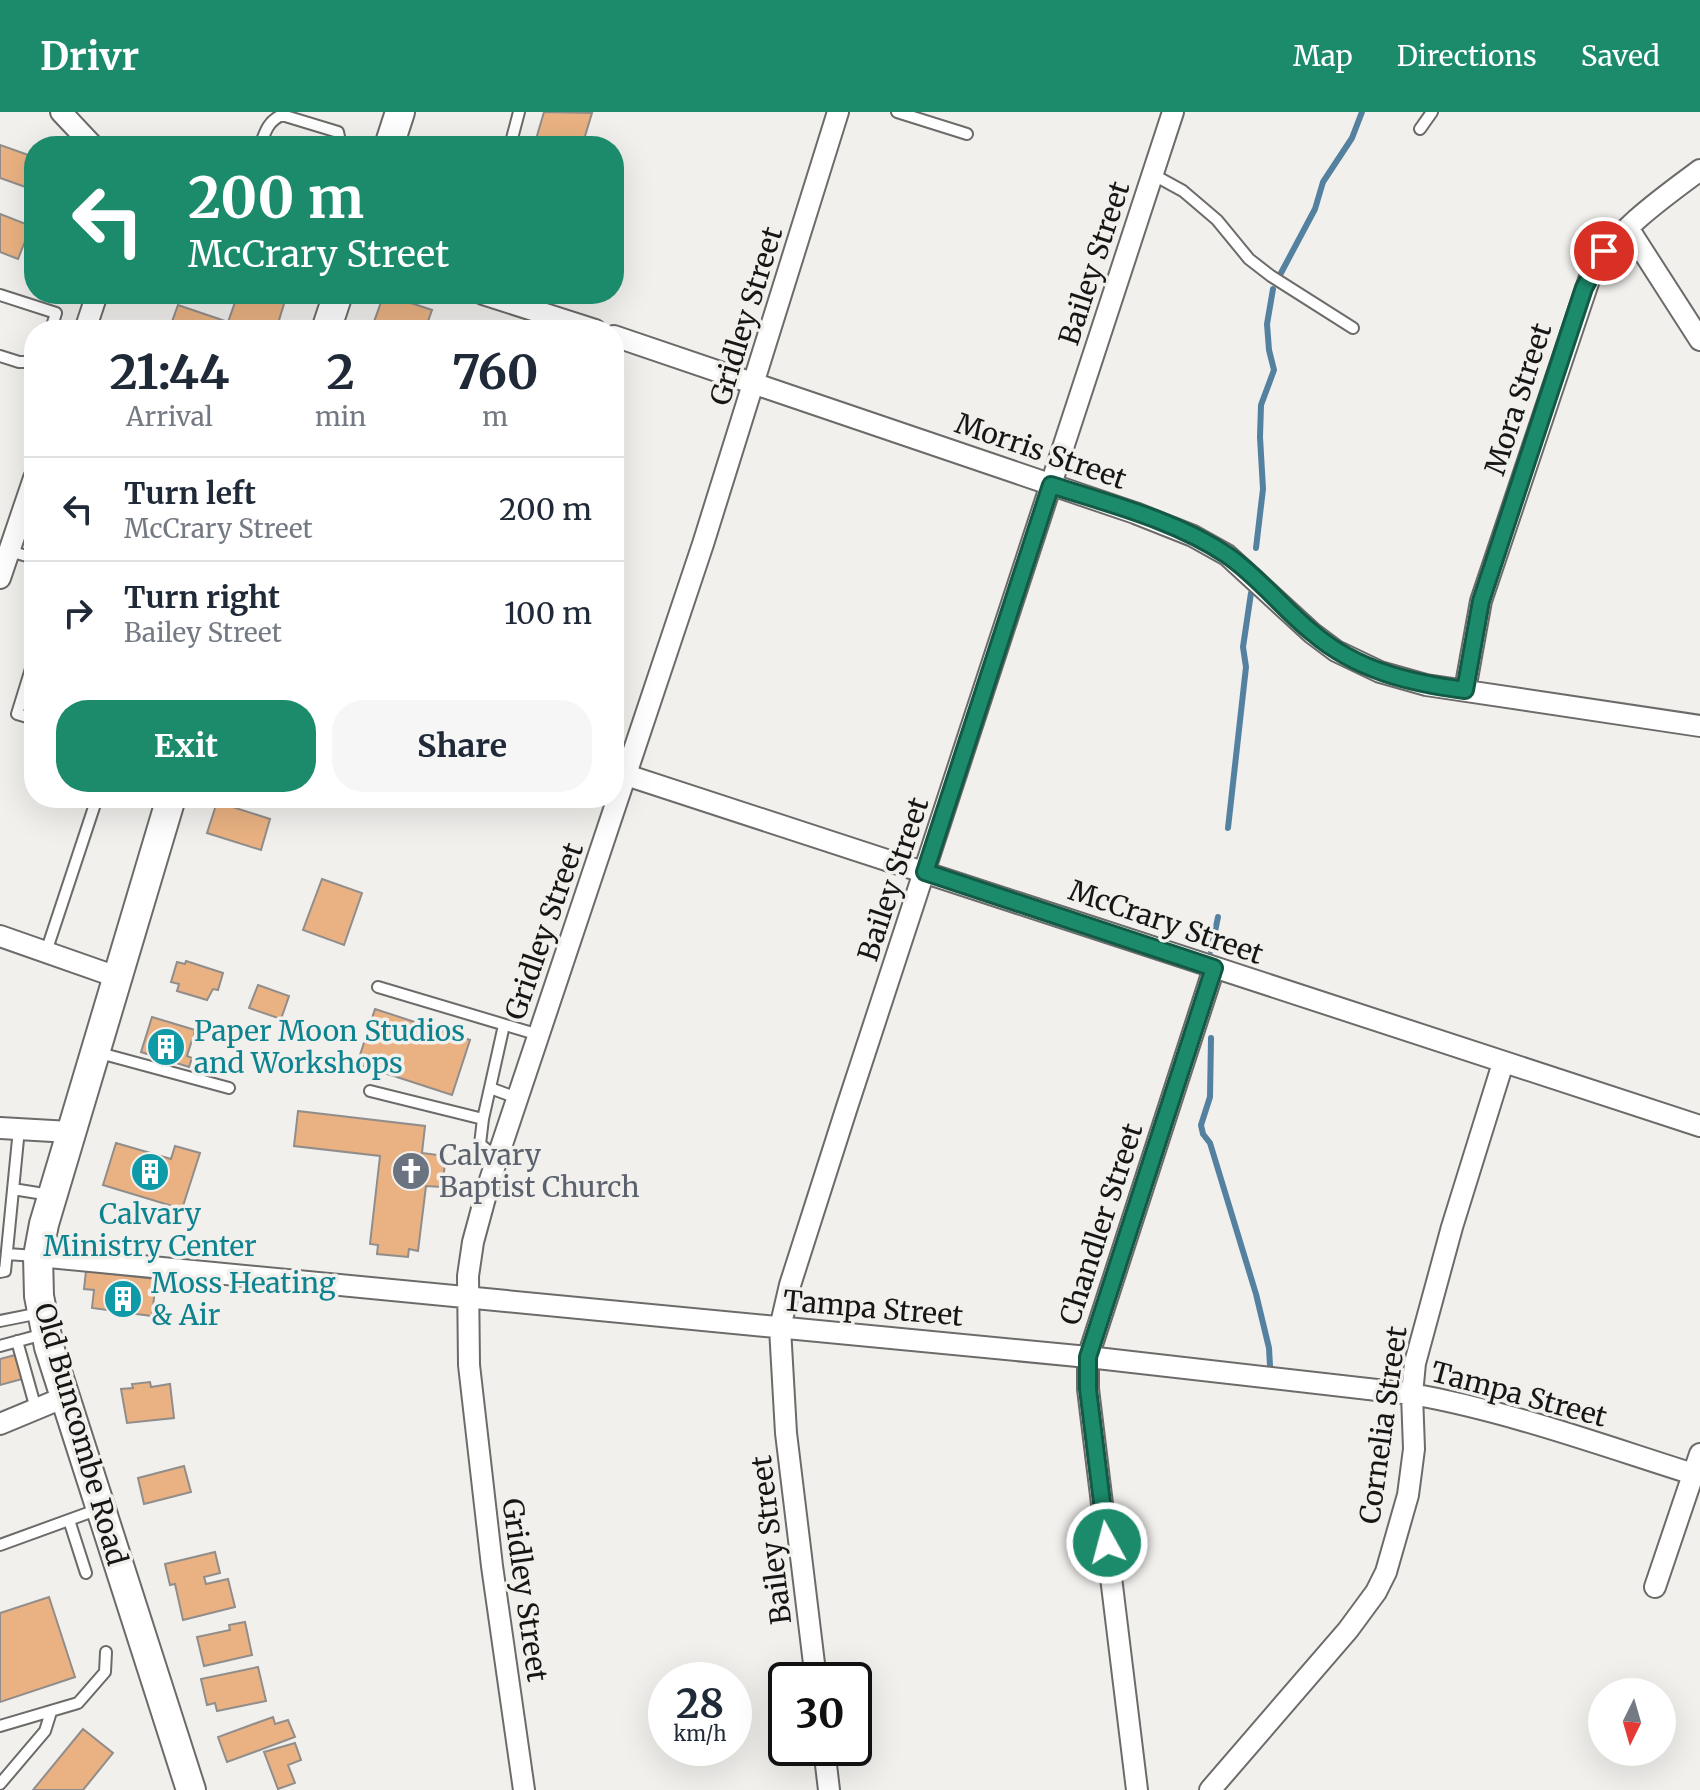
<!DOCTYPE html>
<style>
:root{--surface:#fff;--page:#f6f6f7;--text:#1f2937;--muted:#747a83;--line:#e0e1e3;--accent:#1b8b6b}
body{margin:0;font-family:Merriweather,serif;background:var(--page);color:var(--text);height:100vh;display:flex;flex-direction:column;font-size:30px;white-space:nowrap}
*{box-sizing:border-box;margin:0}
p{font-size:26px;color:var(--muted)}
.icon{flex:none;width:44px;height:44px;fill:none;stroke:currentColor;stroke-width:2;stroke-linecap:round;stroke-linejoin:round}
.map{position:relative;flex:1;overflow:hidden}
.sheet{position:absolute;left:24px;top:208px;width:600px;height:488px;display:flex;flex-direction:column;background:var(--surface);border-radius:32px;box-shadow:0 8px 32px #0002}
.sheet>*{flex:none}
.guide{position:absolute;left:24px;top:24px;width:600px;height:168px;border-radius:32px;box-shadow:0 8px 32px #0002;background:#1b8b6b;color:#fff;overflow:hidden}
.needle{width:52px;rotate:185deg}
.fabs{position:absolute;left:1588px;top:1566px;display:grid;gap:16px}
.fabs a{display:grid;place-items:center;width:88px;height:88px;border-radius:50%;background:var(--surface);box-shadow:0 8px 32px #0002;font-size:40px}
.speed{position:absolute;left:648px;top:1550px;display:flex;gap:16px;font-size:40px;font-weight:700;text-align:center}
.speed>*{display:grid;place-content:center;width:104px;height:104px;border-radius:50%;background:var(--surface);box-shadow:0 8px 32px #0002;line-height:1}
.speed small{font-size:20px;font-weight:400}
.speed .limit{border:4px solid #111;border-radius:12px;background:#fff;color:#111}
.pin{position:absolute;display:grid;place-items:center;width:68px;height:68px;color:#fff;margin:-34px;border:4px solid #fff;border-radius:50%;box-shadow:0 2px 8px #0007}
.me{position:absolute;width:88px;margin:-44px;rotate:353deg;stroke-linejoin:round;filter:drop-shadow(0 0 6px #0008)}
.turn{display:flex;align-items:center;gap:28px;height:168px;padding:0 32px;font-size:36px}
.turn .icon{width:104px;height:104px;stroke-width:2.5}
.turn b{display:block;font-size:56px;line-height:68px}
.eta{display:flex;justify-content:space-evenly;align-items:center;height:136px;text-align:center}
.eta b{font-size:48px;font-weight:700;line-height:56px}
.action{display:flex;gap:16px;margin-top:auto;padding:16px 32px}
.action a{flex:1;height:92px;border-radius:32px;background:var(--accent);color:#fff;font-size:32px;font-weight:700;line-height:92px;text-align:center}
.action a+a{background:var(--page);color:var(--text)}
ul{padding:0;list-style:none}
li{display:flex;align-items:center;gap:24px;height:104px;padding:0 32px;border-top:2px solid var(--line)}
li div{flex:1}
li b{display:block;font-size:30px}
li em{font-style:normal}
header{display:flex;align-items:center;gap:48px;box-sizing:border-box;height:112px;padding:0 40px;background:var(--accent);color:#fff}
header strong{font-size:38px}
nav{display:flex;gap:44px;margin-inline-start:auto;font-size:28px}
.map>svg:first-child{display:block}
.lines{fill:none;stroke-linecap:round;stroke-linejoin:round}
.stream{stroke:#54819f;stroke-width:6}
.building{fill:#eab282;stroke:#908d8b;stroke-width:2}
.lane-casing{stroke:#6d6b69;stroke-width:14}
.street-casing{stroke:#6d6b69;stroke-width:24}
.secondary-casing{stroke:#6d6b69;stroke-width:32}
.lane{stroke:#fff;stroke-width:10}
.street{stroke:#fff;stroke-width:20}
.secondary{stroke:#fff;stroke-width:28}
.route-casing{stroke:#125a46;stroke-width:20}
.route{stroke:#1b8b6b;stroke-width:14}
.labels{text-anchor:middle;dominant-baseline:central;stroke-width:7;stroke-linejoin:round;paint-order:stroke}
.street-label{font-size:28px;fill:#161615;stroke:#f1f0ed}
.culture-label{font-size:28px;fill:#0d838f;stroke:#f1f0ed;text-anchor:start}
.worship-label{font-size:28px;fill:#5b616d;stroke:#f1f0ed;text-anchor:start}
</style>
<header>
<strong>Drivr</strong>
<nav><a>Map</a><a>Directions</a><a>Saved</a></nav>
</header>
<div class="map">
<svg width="1700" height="1678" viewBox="0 0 1700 1678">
<rect width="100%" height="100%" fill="#f1f0ed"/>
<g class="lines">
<path class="stream" d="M1281,161L1315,97L1323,70L1352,26L1362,0
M1256,436L1263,377L1260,325L1261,293L1274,258L1269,238L1267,212L1273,177
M1228,716L1246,555L1243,535L1251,481
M1211,839L1218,805
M1211,926L1210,985L1201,1013L1203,1022L1210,1031L1256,1182L1269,1236L1270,1254"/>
</g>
<path class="building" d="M544,0L592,1L582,34H534Z
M0,33L34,45V78L0,66Z
M0,102L31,114L18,147L0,140Z
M238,182H287L276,218H169L178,193L228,210Z
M384,182L432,198L425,218H371Z
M217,690L270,707L261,738L207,721Z
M322,767L362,781L344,833L303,818Z
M186,849L223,861L218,878L213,877L207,888L177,879L179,872L171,870L177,850L185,852Z
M258,873L289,884L281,907L249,896Z
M375,897L470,928L452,983L357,952Z
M152,905L195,918L194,922L198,924L196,930L192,928L187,944L192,946L189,955L141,940Z
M298,999L425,1014L422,1041L446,1044L442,1075L426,1074L418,1139L409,1137L408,1145L377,1142L378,1133L370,1132L380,1044L294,1034Z
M116,1031L171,1047L175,1034L200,1041L182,1097L103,1073Z
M86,1159L156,1167L152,1204L92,1196L94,1178L84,1177Z
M15,1243L22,1267L0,1273V1247Z
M150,1270L151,1275L170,1272L174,1306L127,1311L121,1277L133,1276L132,1272Z
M184,1354L191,1380L144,1392L138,1366Z
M215,1440L220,1461L204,1465L206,1472L228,1467L235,1495L183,1508L175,1472L170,1473L165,1452Z
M49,1485L75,1565L0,1590V1501Z
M245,1510L252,1543L204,1554L197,1525L230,1518L229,1513Z
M258,1555L266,1589L217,1599L215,1591L207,1593L201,1567Z
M273,1605L275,1612L288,1608L295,1625L227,1650L218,1625Z
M83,1617L113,1641L83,1678H33Z
M295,1631L301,1648L288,1653L295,1671L278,1677L264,1640Z"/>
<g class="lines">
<defs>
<path id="lane" d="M897,0L967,22
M1420,17L1432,0
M260,34C265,20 268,9 282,3L338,20L341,34
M510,34L519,0
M1152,62L1183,79L1217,108L1249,147L1271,164L1353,216
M0,183L56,201L52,214L62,218
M0,244L19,250H31L34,248
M9,439L34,446
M34,547L17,602L34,607
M46,840L97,686
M378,875L539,923
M96,940L229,976
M490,976L517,986
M370,979L483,1007L504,913
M483,1007L480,1032L497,1046
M13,1077L50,1083
M7,1142L36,1144
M0,1160L5,1159L19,1017
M0,1209L40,1201
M17,1229L36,1297
M0,1234L44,1222
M69,1408L86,1461
M0,1433L99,1397
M0,1614L78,1591L105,1560L106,1540
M0,1672L45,1619L51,1600"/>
<path id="street" d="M61,0L93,34
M1628,116L1700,228
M483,182L595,218
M85,218L97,182
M614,224L1135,401L1193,424L1227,443L1312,521L1336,539L1380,560L1426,573L1700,614
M0,466L34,366
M1465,578L1481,489L1592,159C1618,117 1661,87 1700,58
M614,659L1700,1014
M0,824L117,865
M0,1016L70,1020
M38,1144L1088,1245L1412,1282C1508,1299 1601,1333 1693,1362
M0,1312L65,1285
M1655,1475L1700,1342
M816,1568L786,1321L780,1216L790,1173L846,998L1173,0
M824,1636L829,1678
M524,1678L492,1454L469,1253L468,1164L473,1130L489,1071L703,432L838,0
M1137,1678L1088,1277V1245L1214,856
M1210,1678L1348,1518L1376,1480L1386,1460L1408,1383L1414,1337L1412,1282L1415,1251L1452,1115L1503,951"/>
<path id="secondary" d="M389,34L400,0
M326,218L338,182
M171,686L44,1112L38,1144L39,1184L49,1235L191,1678"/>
</defs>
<use href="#lane" class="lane-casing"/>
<use href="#street" class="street-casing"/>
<use href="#secondary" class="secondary-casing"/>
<use href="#lane" class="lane"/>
<use href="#street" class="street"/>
<use href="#secondary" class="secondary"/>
</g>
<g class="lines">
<defs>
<path id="route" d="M1107,1431L1088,1277V1245L1214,856L925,760L1051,373C1110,392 1175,408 1227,443C1259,465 1283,497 1313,521C1356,558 1410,571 1465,578L1481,489L1584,176L1604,139"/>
</defs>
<use href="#route" class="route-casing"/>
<use href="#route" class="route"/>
</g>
<defs>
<symbol id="building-disc" viewBox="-11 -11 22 22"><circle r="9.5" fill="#0f9aa8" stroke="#f1f0ed"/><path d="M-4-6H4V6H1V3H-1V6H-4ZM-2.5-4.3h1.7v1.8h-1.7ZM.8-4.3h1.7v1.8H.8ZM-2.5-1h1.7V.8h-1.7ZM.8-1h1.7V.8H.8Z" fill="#fff"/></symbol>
<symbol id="church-disc" viewBox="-11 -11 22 22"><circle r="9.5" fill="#6b7280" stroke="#f1f0ed"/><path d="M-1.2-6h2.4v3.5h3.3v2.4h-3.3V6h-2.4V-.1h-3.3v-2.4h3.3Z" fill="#fff"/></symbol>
</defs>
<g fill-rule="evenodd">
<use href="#building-disc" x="144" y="913" width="44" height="44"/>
<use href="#church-disc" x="389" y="1037" width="44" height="44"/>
<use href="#building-disc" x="128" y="1038" width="44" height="44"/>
<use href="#building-disc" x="101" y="1165" width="44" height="44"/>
</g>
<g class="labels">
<g class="street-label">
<text transform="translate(1094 151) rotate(-72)">Bailey Street</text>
<text transform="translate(746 204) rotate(-73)">Gridley Street</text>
<text transform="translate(1518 287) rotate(-72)">Mora Street</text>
<text transform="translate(1041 339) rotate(19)">Morris Street</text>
<text transform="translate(893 767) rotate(-72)">Bailey Street</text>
<text transform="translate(1166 810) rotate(19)">McCrary Street</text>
<text transform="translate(544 819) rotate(-71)">Gridley Street</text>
<text transform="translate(1101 1112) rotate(-72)">Chandler Street</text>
<text transform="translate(873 1196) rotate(5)">Tampa Street</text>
<text transform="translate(1519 1282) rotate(15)">Tampa Street</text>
<text transform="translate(1383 1313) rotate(-82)">Cornelia Street</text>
<text transform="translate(81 1322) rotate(74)">Old Buncombe Road</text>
<text transform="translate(771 1428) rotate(-97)">Bailey Street</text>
<text transform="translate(525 1478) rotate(82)">Gridley Street</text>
</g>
<g class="culture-label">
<text x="194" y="919">Paper Moon Studios<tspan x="194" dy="32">and Workshops</tspan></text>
<text x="150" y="1102" text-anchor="middle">Calvary<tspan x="150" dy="32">Ministry Center</tspan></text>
<text x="151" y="1171">Moss Heating<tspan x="151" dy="32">&amp; Air</tspan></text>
</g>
<g class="worship-label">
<text x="439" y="1043">Calvary<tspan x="439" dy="32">Baptist Church</tspan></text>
</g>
</g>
</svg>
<div class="fabs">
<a><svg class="needle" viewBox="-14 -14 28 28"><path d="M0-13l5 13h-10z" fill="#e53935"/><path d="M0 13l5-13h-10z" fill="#747a83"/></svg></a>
</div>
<div class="speed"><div>28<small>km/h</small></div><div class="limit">30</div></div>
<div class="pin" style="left:1604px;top:139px;background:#d93025"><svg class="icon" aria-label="arrive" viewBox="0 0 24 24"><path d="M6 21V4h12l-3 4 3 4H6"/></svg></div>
<svg class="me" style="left:1107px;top:1431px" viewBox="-20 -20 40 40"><circle r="17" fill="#1b8b6b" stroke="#fff" stroke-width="3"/><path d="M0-11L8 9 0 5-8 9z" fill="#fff"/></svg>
<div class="guide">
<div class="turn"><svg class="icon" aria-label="left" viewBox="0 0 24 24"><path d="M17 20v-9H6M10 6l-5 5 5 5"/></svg><div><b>200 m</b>McCrary Street</div></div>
</div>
<section class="sheet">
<div class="eta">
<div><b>21:44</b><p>Arrival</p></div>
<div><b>2</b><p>min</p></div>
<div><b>760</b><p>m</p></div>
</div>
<ul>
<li><svg class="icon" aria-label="left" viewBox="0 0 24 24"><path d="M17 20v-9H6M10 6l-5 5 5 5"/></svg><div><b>Turn left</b><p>McCrary Street</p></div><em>200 m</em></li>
<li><svg class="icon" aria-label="right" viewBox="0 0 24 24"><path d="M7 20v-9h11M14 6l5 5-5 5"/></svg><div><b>Turn right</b><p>Bailey Street</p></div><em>100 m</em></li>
</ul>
<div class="action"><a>Exit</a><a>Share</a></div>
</section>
</div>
